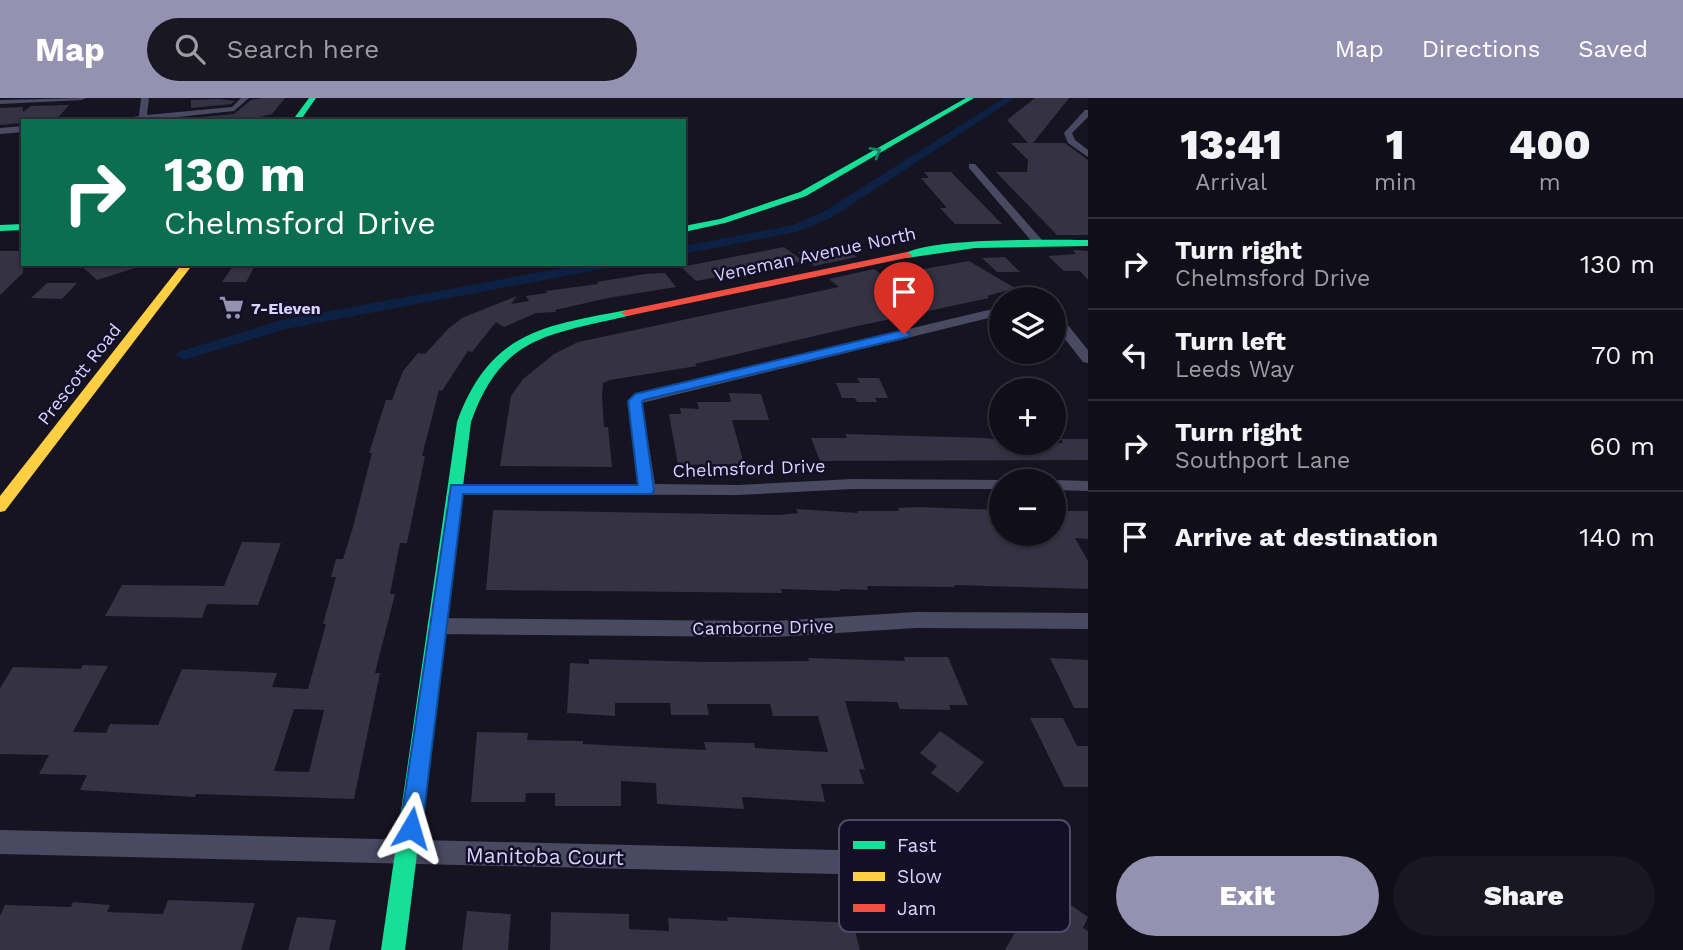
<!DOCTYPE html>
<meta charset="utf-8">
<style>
:root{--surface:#100f19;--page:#191822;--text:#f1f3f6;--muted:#9c9ca2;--line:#302f38;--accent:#9591b1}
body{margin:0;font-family:"Work Sans",sans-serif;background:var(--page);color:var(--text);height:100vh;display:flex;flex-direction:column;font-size:26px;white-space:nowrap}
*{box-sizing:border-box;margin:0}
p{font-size:23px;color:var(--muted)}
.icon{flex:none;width:38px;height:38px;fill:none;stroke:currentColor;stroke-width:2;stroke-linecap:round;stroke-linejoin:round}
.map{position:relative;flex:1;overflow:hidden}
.details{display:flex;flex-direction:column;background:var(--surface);width:595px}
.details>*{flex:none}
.hud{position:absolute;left:21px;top:21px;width:665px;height:147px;border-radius:0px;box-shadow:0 2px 5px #0004,0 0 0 2px var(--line);background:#0b6e4f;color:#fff;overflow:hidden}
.fabs{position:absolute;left:989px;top:189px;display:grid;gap:14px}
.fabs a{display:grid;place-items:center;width:77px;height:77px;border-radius:50%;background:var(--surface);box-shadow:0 2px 5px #0004,0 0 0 2px var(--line);font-size:35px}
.pin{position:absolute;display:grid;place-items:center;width:60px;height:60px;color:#fff;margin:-72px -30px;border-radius:50% 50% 50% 0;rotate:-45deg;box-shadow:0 0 7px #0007}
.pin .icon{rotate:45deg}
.me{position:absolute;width:77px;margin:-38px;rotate:7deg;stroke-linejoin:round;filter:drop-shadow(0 0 5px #0008)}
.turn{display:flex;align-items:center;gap:24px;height:147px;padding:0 28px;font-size:32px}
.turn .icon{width:91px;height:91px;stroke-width:2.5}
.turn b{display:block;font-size:49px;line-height:60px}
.eta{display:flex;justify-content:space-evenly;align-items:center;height:119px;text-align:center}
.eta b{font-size:42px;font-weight:800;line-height:49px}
.cta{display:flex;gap:14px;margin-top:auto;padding:14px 28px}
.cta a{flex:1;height:80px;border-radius:42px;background:var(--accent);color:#fff;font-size:28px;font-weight:800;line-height:80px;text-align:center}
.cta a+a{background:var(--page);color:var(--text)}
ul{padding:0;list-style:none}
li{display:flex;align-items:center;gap:21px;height:91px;padding:0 28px;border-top:2px solid var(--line)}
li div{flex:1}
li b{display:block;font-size:26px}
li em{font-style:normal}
header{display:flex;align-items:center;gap:42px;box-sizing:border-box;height:98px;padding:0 35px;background:var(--accent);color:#fff}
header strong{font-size:33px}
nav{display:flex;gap:38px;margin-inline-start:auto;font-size:24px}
.search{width:490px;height:63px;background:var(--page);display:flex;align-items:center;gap:18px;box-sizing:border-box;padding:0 24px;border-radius:38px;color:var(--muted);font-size:26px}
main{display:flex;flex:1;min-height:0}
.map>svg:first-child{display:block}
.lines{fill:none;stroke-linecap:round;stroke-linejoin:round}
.canal{fill:#0d2144;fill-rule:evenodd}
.building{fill:#343243;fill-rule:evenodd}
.street{fill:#4a4962;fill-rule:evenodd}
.fast{fill:#16e098;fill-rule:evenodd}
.slow{fill:#ffcf43;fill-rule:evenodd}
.jam{fill:#f24e42;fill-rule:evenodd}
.oneway{stroke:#158265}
.route{fill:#1a73e8;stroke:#114b97;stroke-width:2}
.labels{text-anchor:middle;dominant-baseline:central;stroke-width:5;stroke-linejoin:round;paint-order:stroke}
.far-poi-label{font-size:16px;font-weight:bold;fill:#d9d4ff;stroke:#130f26;text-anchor:start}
.street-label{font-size:18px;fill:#d9d4ff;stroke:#130f26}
.near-street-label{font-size:21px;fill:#d9d4ff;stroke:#130f26}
.key{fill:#130f26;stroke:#4e4a67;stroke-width:2}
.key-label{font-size:19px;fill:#d9d4ff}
</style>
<header>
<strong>Map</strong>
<div class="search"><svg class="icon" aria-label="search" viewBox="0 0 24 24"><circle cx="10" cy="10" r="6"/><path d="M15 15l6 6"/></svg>Search here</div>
<nav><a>Map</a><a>Directions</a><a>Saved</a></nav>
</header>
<main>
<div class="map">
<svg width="1088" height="852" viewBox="0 0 1088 852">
<rect width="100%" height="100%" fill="#161421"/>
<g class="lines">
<path class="canal" d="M1004,0H1015L831,120L796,134L684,156V148L793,127L823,114Z
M584,166H615L608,170L285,231L184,262L176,257L178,254L282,222Z"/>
</g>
<path class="building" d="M262,0H285L272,16L242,23H190V20L234,16L251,2Z
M1035,0H1069L1033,45H1065L1088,62V137H1057L996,74H1027L1028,62L1011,45H1028L1007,22Z
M219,1L235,3L231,6L191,10V2Z
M69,7L55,23H23V25L0,27V10L23,9V14L31,8Z
M924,74H951L1002,126H955L940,110H947L921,80H929Z
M784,149L803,163L696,183L681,169Z
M842,149L857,159L814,168L798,154Z
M1073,152L1088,153V182L1080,173H1064L1048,158L1076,156Z
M0,153H23V175L0,197Z
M1005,159L1020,174H997L982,160Z
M969,163L1015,190L987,198L989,200L853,229L695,266L697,268L610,282L603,285L602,298L604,329H608L612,369L500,368L511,298L523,281L554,256L578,244L839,189L829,181L874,171L884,178Z
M79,166H135V170L97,182Z
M233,168H255L246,184H222Z
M665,175L676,189L608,200L555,212L556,214L536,215L504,229L496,224L472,254L468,253L442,293L439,292L422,358H425L407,445H400L390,496H395L375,575H380L354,701L196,696L195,699L80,692L87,677L39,676L49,657L0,656V590L13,569L81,571L83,567L108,568L73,634L106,635L110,626L158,627L182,571L277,575L272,589L308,591L326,526H323L336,479H331L336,461H343L353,429L372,355H369L386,302H392L403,273L418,255L425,256L448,231L462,220L517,198L511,206L529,203L526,198L547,195L546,193L598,186L597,184L645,176ZM294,611L324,612L309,674L274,673Z
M47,185H77L62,201L31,200Z
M857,280H879L888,300H875L877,304H857L855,300H842L836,285H860Z
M729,295L761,296L769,322H732L744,366L678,367L669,316H681L680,310L699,311L697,304H731Z
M845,336L986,340L1001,342V345H1063L1061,341H1088V362L820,363L811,340H847Z
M917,409L1001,412V436H1054V413H1088V441L1075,440L1088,463V491L954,487L955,489L867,488L868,492L840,491V493L781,491L782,495L486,492L493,412L779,417L798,415L796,411L858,415L857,413H899L898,410Z
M242,444L281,445L258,507L207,506L202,520L105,518L122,487L224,488Z
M904,559H948L968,607H949L951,612L900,611L897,604L845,603L865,672L859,671L864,686H821L825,704L742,699L744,711L657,706L656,685L621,683V708H555V695H526L525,704H471L477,634L528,635L527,642L583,643V646L706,652L704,644L754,645L755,650L828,654L818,618H773L770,606H707L709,617H671L670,605H615V618L567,615L570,565L589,566V561L709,564L809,563L808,560L905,563Z
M1050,560L1088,562V610H1074Z
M1030,620H1063L1077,648H1088V689H1064Z
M940,633L984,664L958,695L931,675L937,668L920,655Z
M1061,800L1088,819L1083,830L1088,833V852H1005L1030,807L1050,820Z
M168,802L255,805L241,852H0V818L5,807L71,809L73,804L110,807L107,814L163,816Z
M467,813L511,816L508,852H462Z
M551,814L629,816V831L669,833L668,820L728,823L727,819L853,825L860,852H550Z
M297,819L336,822L329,852H288Z"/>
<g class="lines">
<path class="street" d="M86,0L82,2L0,6V2Z
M141,0H149L147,17L232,9L241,0H249L234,13L140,23H108L139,18Z
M1085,12H1088V19L1072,35L1075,42L1088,52V59L1068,45L1064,35Z
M23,28V34L0,36V30Z
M969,66H975L1042,142V146H1034L969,70Z
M1001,209V217L642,305L655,386L738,387L852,381L1007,382L1001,383V391H852L738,397L456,396L448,391L456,386H638L628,304L635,296Z
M1054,215L1059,216L1088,252V265L1083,264L1054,227Z
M1054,382L1088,383V393L1054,392V383H1048Z
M916,514L1088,515V531L916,530L775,539L437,536L430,533L427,528L430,523L437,520L775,523Z
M0,732L922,754L931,757L935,766L931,775L922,778L0,756Z"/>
<path class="fast" d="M309,0H316L300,23H292Z
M966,0H974L806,98L725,125L684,134V128L720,121L800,94Z
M23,126V132L0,133V127Z
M1088,142V148L975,150L907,160L902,157C929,139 1051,142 1088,142Z
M627,212L631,213V217C550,237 502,236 471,324L405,852H381L457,324C490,234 542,228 627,212Z"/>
<path class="slow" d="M182,166H193L5,413L0,414V398Z"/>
<path class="jam" d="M907,154L912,157L911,159L627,218L621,215L627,212Z"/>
</g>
<defs><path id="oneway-chevron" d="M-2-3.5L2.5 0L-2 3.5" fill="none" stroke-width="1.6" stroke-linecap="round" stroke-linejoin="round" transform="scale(1.75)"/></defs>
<use class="oneway" href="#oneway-chevron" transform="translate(876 54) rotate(-30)"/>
<path class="route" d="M904,232L910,236L908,239L644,302L642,304L654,392L652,396H463L422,730L419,738L411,741L403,738L400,730L451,387H638L628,303L635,296Z"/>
<defs>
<symbol id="supermarket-bare" viewBox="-9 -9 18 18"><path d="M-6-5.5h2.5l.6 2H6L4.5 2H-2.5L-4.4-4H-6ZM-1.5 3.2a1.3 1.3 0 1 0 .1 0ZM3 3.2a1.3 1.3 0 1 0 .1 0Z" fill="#9591b1" stroke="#130f26" stroke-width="2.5" paint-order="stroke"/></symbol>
</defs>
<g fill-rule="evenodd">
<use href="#supermarket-bare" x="214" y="192" width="35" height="35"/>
</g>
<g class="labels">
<g class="far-poi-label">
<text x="251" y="210">7-Eleven</text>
</g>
<g class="street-label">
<text transform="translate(815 156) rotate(-12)">Veneman Avenue North</text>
<text transform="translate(79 276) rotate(-52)">Prescott Road</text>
<text transform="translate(749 370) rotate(-2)">Chelmsford Drive</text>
<text transform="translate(763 529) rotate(-1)">Camborne Drive</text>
</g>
<g class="near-street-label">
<text transform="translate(545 758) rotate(1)">Manitoba Court</text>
</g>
</g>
<rect x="839" y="722" width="231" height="112" rx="10" class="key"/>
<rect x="853" y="743" width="32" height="8" fill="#16e098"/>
<rect x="853" y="774" width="32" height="9" fill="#ffcf43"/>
<rect x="853" y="806" width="32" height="8" fill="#f24e42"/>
<g class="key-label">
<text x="897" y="754">Fast</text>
<text x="897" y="785">Slow</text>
<text x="897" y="817">Jam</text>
</g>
</svg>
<div class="fabs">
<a><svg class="icon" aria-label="layers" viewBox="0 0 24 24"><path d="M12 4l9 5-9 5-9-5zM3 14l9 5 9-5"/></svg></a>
<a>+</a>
<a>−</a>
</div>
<div class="pin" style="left:904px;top:236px;background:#d93025"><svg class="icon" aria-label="arrive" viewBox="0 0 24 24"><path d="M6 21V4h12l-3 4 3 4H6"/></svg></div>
<svg class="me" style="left:411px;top:730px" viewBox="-20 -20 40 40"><path d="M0-17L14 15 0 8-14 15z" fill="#1a73e8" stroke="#fff" stroke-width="4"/></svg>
<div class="hud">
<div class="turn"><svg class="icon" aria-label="right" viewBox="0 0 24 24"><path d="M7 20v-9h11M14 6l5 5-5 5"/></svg><div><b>130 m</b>Chelmsford Drive</div></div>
</div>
</div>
<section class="details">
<div class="eta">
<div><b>13:41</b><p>Arrival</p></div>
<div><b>1</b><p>min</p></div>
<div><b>400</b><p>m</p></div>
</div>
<ul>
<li><svg class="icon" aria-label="right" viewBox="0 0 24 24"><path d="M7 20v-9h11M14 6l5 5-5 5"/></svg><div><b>Turn right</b><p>Chelmsford Drive</p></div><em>130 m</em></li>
<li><svg class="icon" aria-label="left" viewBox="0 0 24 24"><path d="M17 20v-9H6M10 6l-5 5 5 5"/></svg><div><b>Turn left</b><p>Leeds Way</p></div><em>70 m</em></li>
<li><svg class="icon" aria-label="right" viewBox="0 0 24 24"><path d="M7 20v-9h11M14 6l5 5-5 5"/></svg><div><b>Turn right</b><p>Southport Lane</p></div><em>60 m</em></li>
<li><svg class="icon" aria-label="arrive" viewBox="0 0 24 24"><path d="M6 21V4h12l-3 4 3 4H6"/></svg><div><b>Arrive at destination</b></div><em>140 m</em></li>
</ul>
<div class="cta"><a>Exit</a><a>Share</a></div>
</section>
</main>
